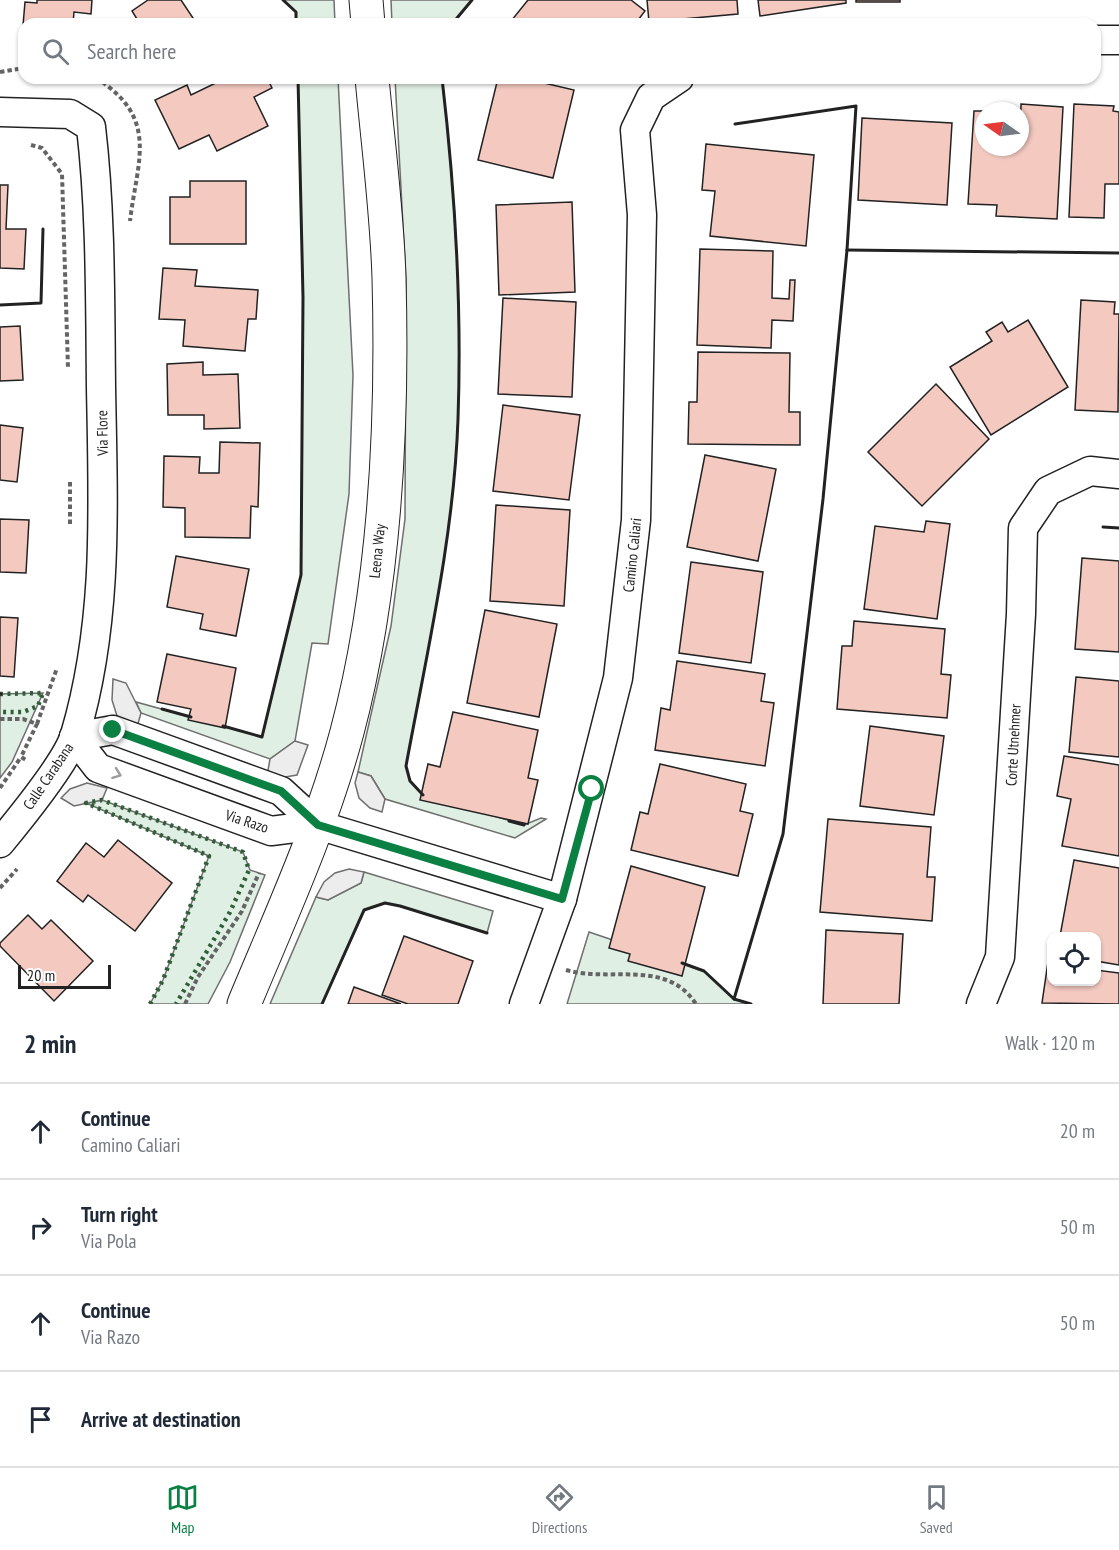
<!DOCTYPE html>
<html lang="en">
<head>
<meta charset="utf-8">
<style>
	body { margin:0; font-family:"PT Sans Narrow",sans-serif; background:#f6f6f7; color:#1f2937 }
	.controls { position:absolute; right:18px; bottom:18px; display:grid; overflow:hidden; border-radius:12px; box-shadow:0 2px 4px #0004 }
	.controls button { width:54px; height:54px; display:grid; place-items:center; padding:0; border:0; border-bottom:2px solid #e0e1e3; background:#fff; color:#1f2937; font:30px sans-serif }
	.compass { position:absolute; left:975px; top:102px; width:54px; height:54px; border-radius:50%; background:#fff; box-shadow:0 2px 4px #0004; rotate:284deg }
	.scale { position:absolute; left:18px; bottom:15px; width:93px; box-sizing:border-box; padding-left:6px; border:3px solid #222; border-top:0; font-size:16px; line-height:21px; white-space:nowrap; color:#222; -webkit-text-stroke:4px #fff; paint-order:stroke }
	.stop { position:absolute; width:18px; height:18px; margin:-14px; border:4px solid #0b8043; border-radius:50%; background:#fff }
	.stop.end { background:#0b8043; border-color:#fff; box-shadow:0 2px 6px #0008 }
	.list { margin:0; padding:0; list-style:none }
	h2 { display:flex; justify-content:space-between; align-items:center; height:78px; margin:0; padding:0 24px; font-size:26px }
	h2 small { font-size:20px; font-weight:400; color:#747a83 }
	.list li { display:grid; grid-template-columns:39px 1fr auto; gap:18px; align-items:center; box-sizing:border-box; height:96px; padding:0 24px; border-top:2px solid #e0e1e3 }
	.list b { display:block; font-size:22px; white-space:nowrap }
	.list p { margin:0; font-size:20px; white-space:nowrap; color:#747a83 }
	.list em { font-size:20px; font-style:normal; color:#747a83 }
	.icon { flex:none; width:33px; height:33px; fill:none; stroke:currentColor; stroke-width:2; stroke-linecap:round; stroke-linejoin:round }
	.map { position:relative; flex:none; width:1119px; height:1004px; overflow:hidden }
	.search { position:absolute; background:#fff; box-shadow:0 2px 4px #0004; left:18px; right:18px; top:18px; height:66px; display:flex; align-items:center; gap:15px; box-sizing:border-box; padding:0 21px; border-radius:18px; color:#747a83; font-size:22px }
	.sheet { height:462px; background:#fff }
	nav { display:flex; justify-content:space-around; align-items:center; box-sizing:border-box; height:84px; border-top:2px solid #e0e1e3; background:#fff; font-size:16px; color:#747a83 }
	nav a { display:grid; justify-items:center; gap:3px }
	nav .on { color:#0b8043 }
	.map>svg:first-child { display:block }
</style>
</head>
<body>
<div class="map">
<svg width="1119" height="1004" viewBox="0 0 1119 1004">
	<rect width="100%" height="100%" fill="#fff"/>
	<!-- green -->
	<g fill="#e0efe3" stroke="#6f6f6f" stroke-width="1.5">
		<path d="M283,0H334L335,24H296V12Z"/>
		<path d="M391,0H472L452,24H392Z"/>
		<path d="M298,78H338L353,375L349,494L328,644L312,643L295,741L270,759L141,713L136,702L262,737L301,575L303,297Z"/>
		<path d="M395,78H442C455,190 462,306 458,419C454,536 427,652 406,766L410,781L423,795L524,825L541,818L546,819L515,838L385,799L371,776L358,772L391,626L405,519L406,280Z"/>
		<path d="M43,693L12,762L0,778V694Z"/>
		<path d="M102,800L243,852L250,870L265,875L230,962L208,1004H150L163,980L209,856L86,803Z"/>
		<path d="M364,872L493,911L487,933L400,906L385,903L365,910L322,1004H270L316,897L328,900L361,883Z"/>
		<path d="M589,932L704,971L734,999L751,1004H567Z"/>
	</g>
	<!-- parking -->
	<g fill="#ededed" stroke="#6f6f6f" stroke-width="1.5">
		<path d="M113,679L126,683L141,713L137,727L123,724L117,716L112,700Z"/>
		<path d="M295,741L308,745L297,775L285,777L267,776L270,759Z"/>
		<path d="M358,772L371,776L385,799L382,812L370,808L359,798L355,783Z"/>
		<path d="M87,783L107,788L102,800L74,806L61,798L70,789Z"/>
		<path d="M349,869L364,872L361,883L328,900L316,897L324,882L335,873Z"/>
	</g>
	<!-- building -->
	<g fill="#f3c9c0" stroke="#222" stroke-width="1.5">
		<path d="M37,0H92L91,14L74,12L73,24H24V37H22L25,2L37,3Z"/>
		<path d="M148,0H181L197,24H140L132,11Z"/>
		<path d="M528,0H631L645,11L635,24H515L511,21Z"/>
		<path d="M647,0H737L738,14L649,22Z"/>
		<path d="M758,0H846V3L760,16Z"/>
		<rect x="856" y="0" width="44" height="2"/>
		<path d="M226,78H267L272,88L254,97L268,126L217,151L209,135L179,149L155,100L187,85L191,95Z"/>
		<path d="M498,78H523L574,90L553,178L478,160Z"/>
		<path d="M1021,104L1063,107L1057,219L996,216L997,205L968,204L974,111H984V147H1020Z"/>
		<path d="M1074,104L1114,106L1113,111L1119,112V184H1105L1104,218L1069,217Z"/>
		<path d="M862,118L952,123L947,205L858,200Z"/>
		<path d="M706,144L814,155L806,246L710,236L715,191L702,190Z"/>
		<path d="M190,181H246V244H170V197H190Z"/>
		<path d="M0,185H8L6,229H26L24,269L0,268Z"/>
		<path d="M572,202L575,292L499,295L496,205Z"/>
		<path d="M700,249L773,251L772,298L789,299L790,280H795L793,321L772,320L771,348L697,345Z"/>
		<path d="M163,268L197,270L195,286L258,290L256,319H248L245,351L183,346L185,320L159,319Z"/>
		<path d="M503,298L576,302L572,397L498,394Z"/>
		<path d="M1081,300L1115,302L1114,314H1119L1118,412L1075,410Z"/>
		<path d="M1028,320L1068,387L991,435L950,367L992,341L986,332L1002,322L1008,332Z"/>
		<path d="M20,326L23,380L0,381V327Z"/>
		<path d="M698,352L790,353L789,412H800V445L688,444L689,402H697Z"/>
		<path d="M203,362V375L238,374L240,428L204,429V415H168L167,364Z"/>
		<path d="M936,384L989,439L922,506L868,452Z"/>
		<path d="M503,405L580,415L569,500L493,491Z"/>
		<path d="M0,425L23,428L17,482L0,480Z"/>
		<path d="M220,442L260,443L258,507L251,506L250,538L185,537V508L163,507L164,456L200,457L199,473H219Z"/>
		<path d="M705,455L776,469L758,561L687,547Z"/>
		<path d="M496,505L570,510L564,606L490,601Z"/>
		<path d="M0,519L29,520L26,573L0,572Z"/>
		<path d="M926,521L950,524L937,619L864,609L875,526L924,532Z"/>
		<path d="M176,556L249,569L236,636L200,629L203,614L167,607Z"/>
		<path d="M1082,558L1119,561V652L1075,649Z"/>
		<path d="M691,562L763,572L751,663L679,653Z"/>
		<path d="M485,610L557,624L539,717L467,703Z"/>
		<path d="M0,617L18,618L14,677L0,676Z"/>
		<path d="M854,621L945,629L941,674L951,675L947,718L837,709L842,646H852Z"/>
		<path d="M167,654L236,668L225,728L188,720L191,709L157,702Z"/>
		<path d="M677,661L765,674L761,701L774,703L765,766L655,750L661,708L670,710Z"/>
		<path d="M1076,677L1119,681V757L1069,752Z"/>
		<path d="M453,712L538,730L528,778L538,780L528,824L420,800L428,764L440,767Z"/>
		<path d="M870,726L944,736L934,815L860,806Z"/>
		<path d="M1064,756L1119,765V856L1062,846L1071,799L1057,796Z"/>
		<path d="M660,764L746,784L740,811L753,814L738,876L631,850L640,812L648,814Z"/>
		<path d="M828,819L931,827L927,877H935L932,921L820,912Z"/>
		<path d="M118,840L172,883L135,931L88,895L83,902L57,881L86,843L104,857Z"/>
		<path d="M1074,860L1119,868V965L1096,961V936H1060Z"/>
		<path d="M631,866L705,887L682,976L628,961L630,954L609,948Z"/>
		<path d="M28,915L42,929L51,920L93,961L54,1001L0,946V943Z"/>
		<path d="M826,930L903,934L899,1004H823Z"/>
		<path d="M404,936L473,961L458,1004H408L382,995Z"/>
		<path d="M1048,962L1052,963V981H1096V970L1119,973V1004L1042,1003Z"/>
		<path d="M354,987L401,1004H348Z"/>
	</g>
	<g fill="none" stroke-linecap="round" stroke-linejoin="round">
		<!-- minor casing -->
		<g stroke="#222" stroke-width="31">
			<g id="minor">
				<path d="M1095,40H1119"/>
				<path d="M0,112L70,114L91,127C101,213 100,300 101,387C103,505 109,620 75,735C67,761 19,820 0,843"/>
				<path d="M74,737L98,768L271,831L318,825L562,899"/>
				<path d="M74,737L113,730L281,791L318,825"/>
				<path d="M524,1004L562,899L618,678L636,520L642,215L635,130L651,97L679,78"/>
				<path d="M981,1004L1000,957L1021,614L1023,528L1048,491L1090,471L1119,474"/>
			</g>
		</g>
		<!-- tertiary casing -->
		<g stroke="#222" stroke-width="35">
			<g id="tertiary">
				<path d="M366,0L368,24"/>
				<path d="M244,1004C281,915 322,826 347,732C385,589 393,425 389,278C387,211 378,144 372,78"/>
			</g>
		</g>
		<!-- path -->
		<g stroke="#646464" stroke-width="4" stroke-dasharray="4.5 3" stroke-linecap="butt">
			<path d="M0,72L24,68"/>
			<path d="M96,78C160,118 137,161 130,221"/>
			<path d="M31,145L42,148L62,174L68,368"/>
			<path d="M70,524V481"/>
			<path d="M0,719H23L37,724L21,757L26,760"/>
			<path d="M37,724L57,668"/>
			<path d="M0,788L21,757"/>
			<path d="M0,888L17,869"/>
			<path d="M566,970C610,983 666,958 696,1004"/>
			<path d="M185,1004L198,977L242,911L259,873"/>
		</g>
		<!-- minor -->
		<use href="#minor" stroke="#fff" stroke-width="28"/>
		<!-- tertiary -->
		<use href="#tertiary" stroke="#fff" stroke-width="33"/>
		<!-- hedge -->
		<g stroke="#2f5e38" stroke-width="4.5" stroke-dasharray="3 4.5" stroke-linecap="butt">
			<path d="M0,694L43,693L38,706L23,712H0"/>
			<path d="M150,1004L163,980L209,856L86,803L102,800L243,852L249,870L230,912L176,1004"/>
		</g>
		<!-- wall -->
		<g stroke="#222" stroke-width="3">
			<path d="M283,0L296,12V24"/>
			<path d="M452,24L472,0"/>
			<path d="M735,124L856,106L847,250L823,499L783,834L734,999L751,1004"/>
			<path d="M847,250L1119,253"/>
			<path d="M0,305L41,303L43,229"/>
			<path d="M1103,527L1119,528"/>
			<path d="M0,694H1"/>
			<path d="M162,709L191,717"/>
			<path d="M223,726L262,737L301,575L303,297L298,78"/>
			<path d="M423,795L410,781L406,766C427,652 454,536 458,419C462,306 455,190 442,78"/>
			<path d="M509,821L524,825"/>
			<path d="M682,963L704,971L734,999"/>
			<path d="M322,1004L364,910L385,903L400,906L487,933"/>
		</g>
	</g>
	<!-- one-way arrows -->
	<defs><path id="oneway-chevron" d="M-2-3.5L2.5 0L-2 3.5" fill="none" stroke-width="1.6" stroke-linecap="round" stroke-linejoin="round" transform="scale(1.5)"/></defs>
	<use stroke="#9c9c9c" href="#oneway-chevron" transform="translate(117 774) rotate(20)"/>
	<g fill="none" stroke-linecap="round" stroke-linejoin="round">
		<!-- route -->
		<path stroke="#0b8043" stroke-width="8" d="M113,730L281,791L318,825L562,899L592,789"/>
	</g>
	<g text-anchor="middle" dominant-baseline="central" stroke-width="4.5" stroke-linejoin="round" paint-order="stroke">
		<!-- street labels -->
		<g font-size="15" fill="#222" stroke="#fff">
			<text transform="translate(102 433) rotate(-91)">Via Flore</text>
			<text transform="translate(377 551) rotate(-84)">Leena Way</text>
			<text transform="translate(632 555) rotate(-84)">Camino Caliari</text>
			<text transform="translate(1013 745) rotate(-87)">Corte Utnehmer</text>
			<text transform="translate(48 776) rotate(-56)">Calle Carabana</text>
			<text transform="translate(247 821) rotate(18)">Via Razo</text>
		</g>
	</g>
</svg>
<div class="controls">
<button><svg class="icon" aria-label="locate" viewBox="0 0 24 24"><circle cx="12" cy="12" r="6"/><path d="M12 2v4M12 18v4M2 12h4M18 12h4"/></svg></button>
</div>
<svg class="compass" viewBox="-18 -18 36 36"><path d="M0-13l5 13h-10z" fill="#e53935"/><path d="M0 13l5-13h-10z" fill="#747a83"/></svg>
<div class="scale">20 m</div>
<div class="stop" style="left:592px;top:789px"></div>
<div class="stop end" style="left:113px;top:730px"></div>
<div class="search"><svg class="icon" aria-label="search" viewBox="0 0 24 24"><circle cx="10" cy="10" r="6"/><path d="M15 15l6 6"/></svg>Search here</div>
</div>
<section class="sheet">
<h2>2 min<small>Walk · 120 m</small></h2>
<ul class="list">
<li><svg class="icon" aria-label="ahead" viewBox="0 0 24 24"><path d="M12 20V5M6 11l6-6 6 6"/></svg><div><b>Continue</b><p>Camino Caliari</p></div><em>20 m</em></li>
<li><svg class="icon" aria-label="right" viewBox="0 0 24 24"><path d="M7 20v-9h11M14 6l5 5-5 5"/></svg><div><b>Turn right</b><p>Via Pola</p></div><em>50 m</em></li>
<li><svg class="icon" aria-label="ahead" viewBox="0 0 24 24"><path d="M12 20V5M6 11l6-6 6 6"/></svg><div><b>Continue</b><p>Via Razo</p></div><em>50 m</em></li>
<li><svg class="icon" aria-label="arrive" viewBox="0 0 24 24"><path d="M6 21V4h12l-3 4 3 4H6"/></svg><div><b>Arrive at destination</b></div></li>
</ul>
</section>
<nav>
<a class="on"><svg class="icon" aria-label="map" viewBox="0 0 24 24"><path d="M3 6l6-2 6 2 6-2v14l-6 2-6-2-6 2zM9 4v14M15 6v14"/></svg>Map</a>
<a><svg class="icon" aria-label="directions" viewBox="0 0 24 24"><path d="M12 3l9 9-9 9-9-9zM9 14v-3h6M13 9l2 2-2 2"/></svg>Directions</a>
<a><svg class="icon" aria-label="saved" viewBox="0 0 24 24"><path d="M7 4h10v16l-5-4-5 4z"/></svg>Saved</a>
</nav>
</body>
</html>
